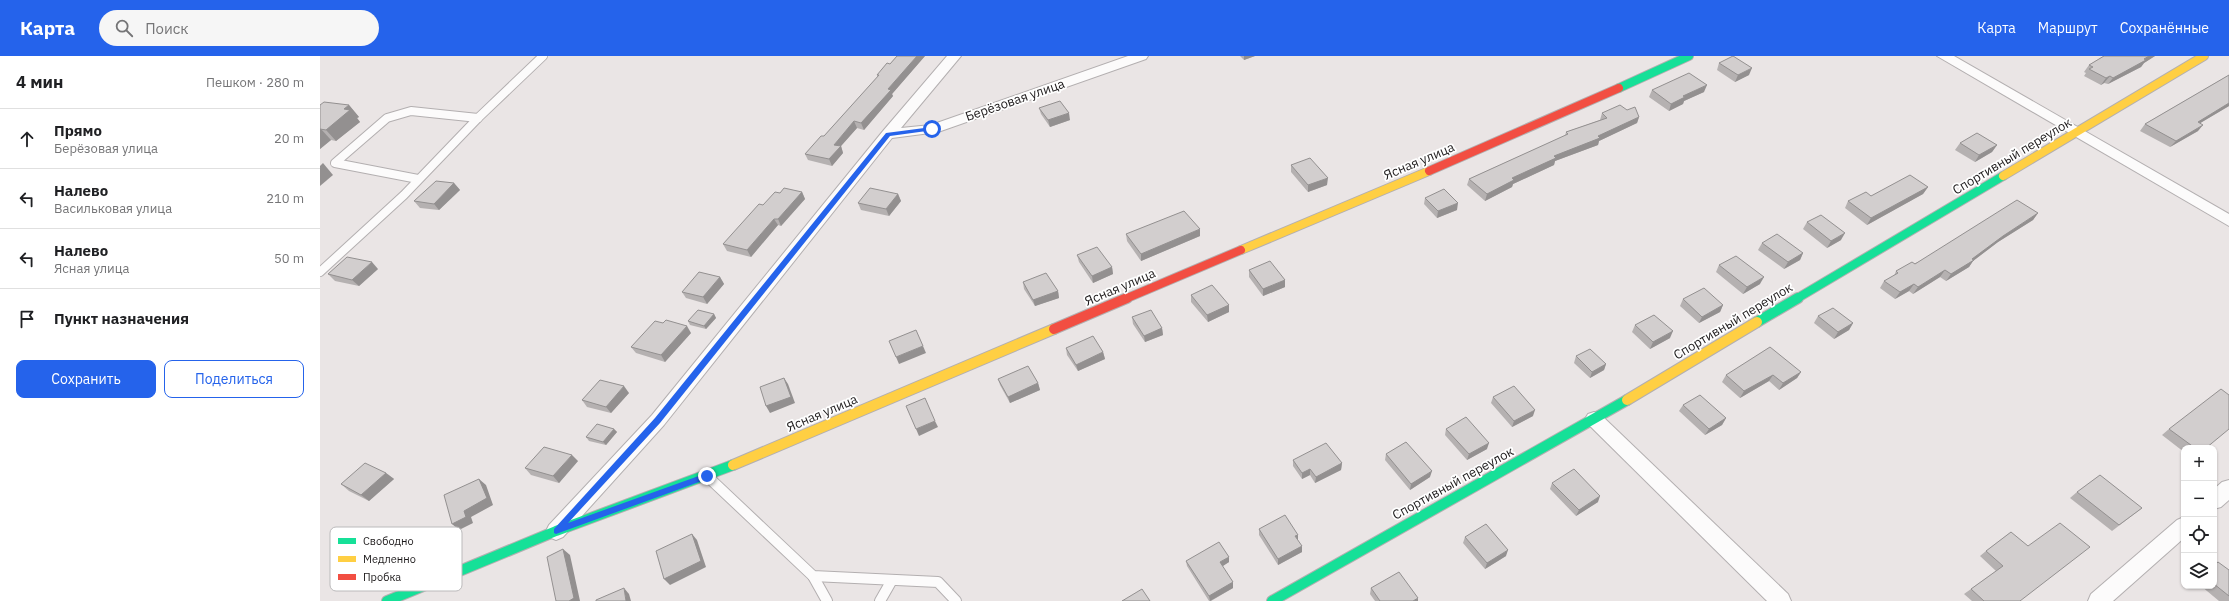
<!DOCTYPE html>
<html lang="ru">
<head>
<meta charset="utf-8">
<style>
	body { margin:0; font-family:"IBM Plex Sans",sans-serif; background:#f6f6f6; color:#202124 }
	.controls { position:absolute; right:12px; bottom:12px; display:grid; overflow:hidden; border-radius:8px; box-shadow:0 1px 3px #0004 }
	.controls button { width:36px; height:36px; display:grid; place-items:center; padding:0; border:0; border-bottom:1px solid #e0e0e0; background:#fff; color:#202124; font:20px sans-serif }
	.stop { position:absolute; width:12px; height:12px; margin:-9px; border:3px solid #2563eb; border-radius:50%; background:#fff }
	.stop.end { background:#2563eb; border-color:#fff; box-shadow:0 1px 4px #0008 }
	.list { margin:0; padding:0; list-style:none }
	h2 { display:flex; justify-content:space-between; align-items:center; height:52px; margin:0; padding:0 16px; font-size:17px }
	h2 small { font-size:13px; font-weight:400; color:#757577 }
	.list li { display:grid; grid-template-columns:26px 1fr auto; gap:12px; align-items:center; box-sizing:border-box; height:60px; padding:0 16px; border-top:1px solid #e0e0e0 }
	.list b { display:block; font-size:15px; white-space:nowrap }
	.list p { margin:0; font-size:13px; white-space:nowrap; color:#757577 }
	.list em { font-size:13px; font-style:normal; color:#757577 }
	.actions { display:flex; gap:8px; padding:12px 16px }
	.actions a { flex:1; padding:9px 0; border:1px solid #2563eb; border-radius:8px; text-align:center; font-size:14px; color:#2563eb }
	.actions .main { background:#2563eb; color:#fff }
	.icon { flex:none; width:22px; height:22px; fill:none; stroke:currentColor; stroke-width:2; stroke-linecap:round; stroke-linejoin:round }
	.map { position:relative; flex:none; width:1909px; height:545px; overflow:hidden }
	header { display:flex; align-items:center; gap:24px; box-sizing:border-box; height:56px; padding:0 20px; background:#2563eb; color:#fff }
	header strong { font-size:19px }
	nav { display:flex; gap:22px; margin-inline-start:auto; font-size:14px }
	.search { width:280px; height:36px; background:#f6f6f6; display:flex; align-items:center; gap:10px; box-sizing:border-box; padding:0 14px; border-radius:22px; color:#757577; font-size:15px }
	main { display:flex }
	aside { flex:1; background:#fff }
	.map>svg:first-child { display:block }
</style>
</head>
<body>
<header>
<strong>Карта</strong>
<div class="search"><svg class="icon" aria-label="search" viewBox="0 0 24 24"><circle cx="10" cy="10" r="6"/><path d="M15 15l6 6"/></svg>Поиск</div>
<nav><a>Карта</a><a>Маршрут</a><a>Сохранённые</a></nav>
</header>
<main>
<aside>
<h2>4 мин<small>Пешком · 280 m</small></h2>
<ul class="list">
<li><svg class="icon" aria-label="ahead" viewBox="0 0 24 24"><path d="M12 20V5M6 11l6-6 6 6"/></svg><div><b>Прямо</b><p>Берёзовая улица</p></div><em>20 m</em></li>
<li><svg class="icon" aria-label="left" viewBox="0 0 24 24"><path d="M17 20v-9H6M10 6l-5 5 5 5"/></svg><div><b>Налево</b><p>Васильковая улица</p></div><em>210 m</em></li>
<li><svg class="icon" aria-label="left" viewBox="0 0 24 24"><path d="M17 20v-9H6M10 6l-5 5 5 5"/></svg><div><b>Налево</b><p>Ясная улица</p></div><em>50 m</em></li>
<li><svg class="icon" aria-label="arrive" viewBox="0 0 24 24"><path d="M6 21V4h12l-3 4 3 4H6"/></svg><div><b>Пункт назначения</b></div></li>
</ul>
<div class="actions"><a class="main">Сохранить</a><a>Поделиться</a></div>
</aside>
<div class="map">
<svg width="1909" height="545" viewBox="0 0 1909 545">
	<rect width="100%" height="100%" fill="#eae5e5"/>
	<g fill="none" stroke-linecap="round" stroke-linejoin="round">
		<!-- lane-far1 casing -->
		<g stroke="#b3afb0" stroke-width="10">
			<g id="lane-far1">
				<path d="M98,123L15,107L67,62L91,55L158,62"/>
				<path d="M0,216L84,139L158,62L223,0"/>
			</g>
		</g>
		<!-- lane casing -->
		<g stroke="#b3afb0" stroke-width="12">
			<g id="lane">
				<path d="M387,420L493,520L618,526L636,545"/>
				<path d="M493,520L507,545"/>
				<path d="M560,545L572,524"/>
			</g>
		</g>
		<!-- street casing -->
		<g stroke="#b3afb0" stroke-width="2">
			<g id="street">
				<path d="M627,0H641L581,72L611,69L808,0H828L826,3L618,76L572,82L344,369L243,481L236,484L229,481L226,475L229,469L332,359L563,75Z"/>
				<path d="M1617,0H1634L1909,158V170Z"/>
				<path d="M1274,356L1280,358L1468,538L1471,545H1447L1268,368L1265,363L1268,358Z"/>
				<path d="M1909,424V444L1901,451L1894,453V433L1902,426Z"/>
				<path d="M1864,461V482L1793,545H1768L1771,538L1857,464Z"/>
			</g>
		</g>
		<!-- fast-far1 casing -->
		<g stroke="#b3afb0" stroke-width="10">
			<g id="fast-far1">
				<path d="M1299,32L1369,0"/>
				<path d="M1476,243L1683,120"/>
			</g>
		</g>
		<!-- fast casing -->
		<g stroke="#b3afb0" stroke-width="12">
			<g id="fast">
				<path d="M1437,266L1478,242"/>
				<path d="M67,545L236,475L413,409"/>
				<path d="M952,545L1307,344"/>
			</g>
		</g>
		<!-- slow-far1 casing -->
		<g stroke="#b3afb0" stroke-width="10">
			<g id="slow-far1">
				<path d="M1683,120L1884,0"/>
				<path d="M921,194L1109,115"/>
			</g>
		</g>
		<!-- slow casing -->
		<g stroke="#b3afb0" stroke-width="12">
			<g id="slow">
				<path d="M1307,344L1437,266"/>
				<path d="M413,409L734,273"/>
			</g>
		</g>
		<!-- jam-far1 casing -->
		<g stroke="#b3afb0" stroke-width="10">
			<g id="jam-far1">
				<path d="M1109,115L1299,32"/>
				<path d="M805,243L921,194"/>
			</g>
		</g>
		<!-- jam casing -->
		<g stroke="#b3afb0" stroke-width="12">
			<path id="jam" d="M734,273L807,242"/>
		</g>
		<!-- lane-far1 -->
		<use href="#lane-far1" stroke="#fcfbfb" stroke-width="8"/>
		<!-- lane -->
		<use href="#lane" stroke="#fcfbfb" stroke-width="10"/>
		<!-- street -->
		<use href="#street" fill="#fcfbfb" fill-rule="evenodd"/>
		<!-- fast-far1 -->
		<use href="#fast-far1" stroke="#16e098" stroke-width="8"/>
		<!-- fast -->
		<use href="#fast" stroke="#16e098" stroke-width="10"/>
		<!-- slow-far1 -->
		<use href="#slow-far1" stroke="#ffcf43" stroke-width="8"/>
		<!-- slow -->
		<use href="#slow" stroke="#ffcf43" stroke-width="10"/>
		<!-- jam-far1 -->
		<use href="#jam-far1" stroke="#f24e42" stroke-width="8"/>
		<!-- jam -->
		<use href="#jam" stroke="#f24e42" stroke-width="10"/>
	</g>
	<!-- wall -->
	<g fill="#b5b1b1">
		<path d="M577,0H605L572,38L573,40L544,74L537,72L521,90L523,97L512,110L488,104L485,98L504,80L558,21L557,19L570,8Z"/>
		<path d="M920,0H935L924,4Z"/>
		<path d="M1784,0H1835L1824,7L1821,11L1788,28L1784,27L1781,29L1764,20L1766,17L1764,16L1769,9Z"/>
		<path d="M1399,7L1429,19L1415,26L1397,14Z"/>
		<path d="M1909,19V50L1880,67L1878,75L1850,91L1820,75L1825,68Z"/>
		<path d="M1332,34L1384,36L1364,45L1363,48L1349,55L1329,41Z"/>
		<path d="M0,49H29L39,61L37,62L40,66L16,85L11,84L0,93Z"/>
		<path d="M719,52L750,64L730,71L721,58Z"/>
		<path d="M1307,54L1319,61L1317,67L1279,85L1278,89L1235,105L1234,109L1193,128L1192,131L1165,145L1147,129L1149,123L1245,80L1246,76L1280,64L1282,57Z"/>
		<path d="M1640,87L1677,89L1672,96L1655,106L1635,94Z"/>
		<path d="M971,109L1007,129L988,136L971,116Z"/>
		<path d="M134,127L140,134L119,154L100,152L94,145Z"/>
		<path d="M1608,131L1603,138L1547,169L1525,152L1528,145L1551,140Z"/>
		<path d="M482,136L485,143L461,170L458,169L431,201L407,195L403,188L443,149L460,137Z"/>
		<path d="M578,138L581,145L569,160L541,154L538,147Z"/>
		<path d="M1105,142L1137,154L1117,162L1104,148Z"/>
		<path d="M1718,157L1713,164L1678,186L1653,205L1649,211L1626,225L1620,221L1593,238L1589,235L1575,243L1560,232L1564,225L1574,220L1576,215Z"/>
		<path d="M1487,166L1521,184L1507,192L1483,173Z"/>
		<path d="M806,178L880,180L821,205L807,185Z"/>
		<path d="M1442,187L1483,197L1480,204L1464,213L1438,194Z"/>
		<path d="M757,199L792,211L793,218L773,227L759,206Z"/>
		<path d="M1399,209L1440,228L1423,238L1396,216Z"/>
		<path d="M58,213L39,230L15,225L8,218Z"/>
		<path d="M929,214L965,224V231L943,240L929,221Z"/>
		<path d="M400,221L404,228L387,248L366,242L362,236Z"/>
		<path d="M703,226L738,235L739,242L715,250L704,233Z"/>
		<path d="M871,239L909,249V256L888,266L871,246Z"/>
		<path d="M1363,243L1403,249L1400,256L1379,267L1360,250Z"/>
		<path d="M394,258L396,262L386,273L370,269L368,265Z"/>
		<path d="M1498,260L1533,267L1529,274L1514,283L1494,267Z"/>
		<path d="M812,261L842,272L843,279L825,286L813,268Z"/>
		<path d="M1315,269L1350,282L1330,293L1312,276Z"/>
		<path d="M371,277L345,306L316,297L311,291Z"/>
		<path d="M746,292L783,296L785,303L758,315L747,299Z"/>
		<path d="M1256,300L1286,308L1284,314L1270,322L1254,307Z"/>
		<path d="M1481,316L1477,322L1459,334L1449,325L1420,342L1402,326L1406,319Z"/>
		<path d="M678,323L718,327L720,334L690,347L680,329Z"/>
		<path d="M309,337L291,357L267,351L262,344Z"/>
		<path d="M1173,341L1213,360L1192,371L1171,347Z"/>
		<path d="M1363,349L1406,362L1402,369L1385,379L1359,355Z"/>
		<path d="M294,373L297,376L286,389L269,385L266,381Z"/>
		<path d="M1126,373L1167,393L1147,404L1125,379Z"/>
		<path d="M1849,373L1886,392H1864V396L1842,379Z"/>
		<path d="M1066,398L1110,421L1090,434L1065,404Z"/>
		<path d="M973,404L1022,407L1021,414L995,427L990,419L982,423L973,410Z"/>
		<path d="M258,405L239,427L211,419L205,412Z"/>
		<path d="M66,417L74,423L49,445L29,435L21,428Z"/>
		<path d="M1232,427L1278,446L1256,460L1230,433Z"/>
		<path d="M1757,436L1822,452L1792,475L1750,442Z"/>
		<path d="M939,473L978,484L982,496L958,509L939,479Z"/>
		<path d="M1691,476L1701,545H1652L1644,538L1651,533L1676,515L1660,500L1666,495Z"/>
		<path d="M1145,481L1186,500L1165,513L1143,487Z"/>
		<path d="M866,505L909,506L902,510L913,532L891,545H889L867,510Z"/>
		<path d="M1894,509L1909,514V545H1899L1881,530H1894Z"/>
		<path d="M1051,532L1098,545H1055L1050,538Z"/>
	</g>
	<!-- shaded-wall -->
	<g fill="#939090">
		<path d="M597,0H605L572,38L573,40L544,74L541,67L568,33Z"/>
		<path d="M924,0H935L924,4Z"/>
		<path d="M1829,0H1835L1824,7L1821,11L1788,28L1793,22Z"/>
		<path d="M1432,12L1429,19L1415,26L1418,19Z"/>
		<path d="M1790,20L1784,27L1781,29L1786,22Z"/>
		<path d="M1387,29L1384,36L1364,45L1363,48L1349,55L1351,48L1363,40Z"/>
		<path d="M1909,47V50L1872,72L1878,66Z"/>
		<path d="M29,49L39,61L37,62L40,66L16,85L6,74L24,53Z"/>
		<path d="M749,57L750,64L730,71L728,64Z"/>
		<path d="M1319,61L1317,67L1279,85L1278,89L1235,105L1234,109L1193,128L1192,131L1165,145L1167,138L1192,122L1234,100Z"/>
		<path d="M534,65L537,72L521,90L523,97L512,110L509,103L514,89Z"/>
		<path d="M1883,69L1878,75L1850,91L1856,85Z"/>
		<path d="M0,73H1L11,84L0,93Z"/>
		<path d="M1677,89L1672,96L1655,106L1659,99Z"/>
		<path d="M3,107L13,119L0,130V110Z"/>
		<path d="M1008,122L1007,129L988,136V129Z"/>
		<path d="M134,127L140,134L119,154L114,148Z"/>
		<path d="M1608,131L1603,138L1547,169L1551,162Z"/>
		<path d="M482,136L485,143L461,170L458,163Z"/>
		<path d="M578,138L581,145L569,160L566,153Z"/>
		<path d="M1138,147L1137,154L1117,162L1118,155Z"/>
		<path d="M1718,157L1713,164L1678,186L1653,205L1649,211L1626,225L1631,218L1683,180Z"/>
		<path d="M454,163L458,169L431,201L427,194Z"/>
		<path d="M880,173V180L821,205V198Z"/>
		<path d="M1525,177L1521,184L1507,192L1511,185Z"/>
		<path d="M1483,197L1480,204L1464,213L1468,206Z"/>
		<path d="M52,206L58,213L39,230L32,224Z"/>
		<path d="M792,211L793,218L773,227L772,220Z"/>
		<path d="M1625,214L1620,221L1593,238L1598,231Z"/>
		<path d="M400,221L404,228L387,248L383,241Z"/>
		<path d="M1444,221L1440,228L1423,238L1427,231Z"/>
		<path d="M965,224V231L943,240V233Z"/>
		<path d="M1594,228L1589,235L1575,243L1580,236Z"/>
		<path d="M738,235L739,242L715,250L713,244Z"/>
		<path d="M909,249V256L888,266L887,259Z"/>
		<path d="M1403,249L1400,256L1379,267L1382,261Z"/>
		<path d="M394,258L396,262L386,273L384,270Z"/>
		<path d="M1533,267L1529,274L1514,283L1518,276Z"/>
		<path d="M367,270L371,277L345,306L341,299Z"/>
		<path d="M842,272L843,279L825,286L824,280Z"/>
		<path d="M1353,275L1350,282L1330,293L1333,286Z"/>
		<path d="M603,290L606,297L579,308L576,301Z"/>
		<path d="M783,296L785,303L758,315L756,309Z"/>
		<path d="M1286,308L1284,314L1270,322L1272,316Z"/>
		<path d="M1481,316L1477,322L1459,334L1463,327Z"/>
		<path d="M1453,319L1449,325L1420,342L1424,335Z"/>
		<path d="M464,322L468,328L475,347L450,357L446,350Z"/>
		<path d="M718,327L720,334L690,347L688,341Z"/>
		<path d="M304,330L309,337L291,357L286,351Z"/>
		<path d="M1215,354L1213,360L1192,371L1194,365Z"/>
		<path d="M1406,362L1402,369L1385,379L1389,373Z"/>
		<path d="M615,365L618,371L599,380L596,373Z"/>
		<path d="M294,373L297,376L286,389L283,386Z"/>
		<path d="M1169,387L1167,393L1147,404L1149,398Z"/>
		<path d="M252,399L258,405L239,427L233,420Z"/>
		<path d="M1022,407L1021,414L995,427L996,421Z"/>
		<path d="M990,413V419L982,423V417Z"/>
		<path d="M1112,415L1110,421L1090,434L1091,428Z"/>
		<path d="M66,417L74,423L49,445L41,439Z"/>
		<path d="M159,423L166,429L173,449L151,461L153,467L139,474L132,468L144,455Z"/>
		<path d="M1280,440L1278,446L1256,460L1259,454Z"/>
		<path d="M372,478L377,484L386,511L350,529L344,523Z"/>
		<path d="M978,479V485L975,480Z"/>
		<path d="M982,490V496L958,509V503Z"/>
		<path d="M243,493L250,499L260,545H249Z"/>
		<path d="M1188,494L1186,500L1165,513L1167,507Z"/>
		<path d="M909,501V506L900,512V506Z"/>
		<path d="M913,526V532L890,545L889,540Z"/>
		<path d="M304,532L309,538L311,545H306Z"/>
		<path d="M1098,542V545H1093Z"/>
	</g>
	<!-- building -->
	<g fill="#d2cece" stroke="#939090">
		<path d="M577,0H597L568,33L571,34L541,67L534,65L514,89L521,90L509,103L485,98L501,80H504L559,19H557L567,7L570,8Z"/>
		<path d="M1413,0L1432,12L1418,19L1399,7Z"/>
		<path d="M1784,0H1829L1824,3L1826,4L1793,22L1790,20L1786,22L1769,13L1773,11L1769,9Z"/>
		<path d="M1369,17L1387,29L1363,40L1365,41L1351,48L1332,34Z"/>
		<path d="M1909,19V47L1878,66L1883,69L1856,85L1825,68Z"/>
		<path d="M740,45L749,57L728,64L719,52Z"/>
		<path d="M4,46L29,49L24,53L30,54L6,74L0,73V49Z"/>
		<path d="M1300,49L1307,54L1315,51L1319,61L1278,80L1280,82L1234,100L1236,102L1192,122L1194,124L1167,138L1149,123L1248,78L1246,76L1287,62L1282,57Z"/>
		<path d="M1657,77L1677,89L1659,99L1640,87Z"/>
		<path d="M990,102L1008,122L988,129L971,109Z"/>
		<path d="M1590,119L1608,131L1551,162L1528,145L1546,136L1551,140Z"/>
		<path d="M116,125L134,127L114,148L94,145Z"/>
		<path d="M464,132L482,136L458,163H454L427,194L403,188L439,148L443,149L455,136L460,137Z"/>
		<path d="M550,132L578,138L566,153L538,147Z"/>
		<path d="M1124,133L1138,147L1118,155L1105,142Z"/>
		<path d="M1697,144L1718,157L1683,180L1652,203L1654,204L1631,218L1625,214L1598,231L1594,228L1580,236L1564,225L1578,217L1576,215L1592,206L1595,208Z"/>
		<path d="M864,155L880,173L821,198L806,178Z"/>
		<path d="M1501,159L1525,177L1511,185L1487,166Z"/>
		<path d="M1457,178L1483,197L1468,206L1442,187Z"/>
		<path d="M777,191L792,211L772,220L757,199Z"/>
		<path d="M1416,200L1444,221L1427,231L1399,209Z"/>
		<path d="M27,201L52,206L32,224L8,218Z"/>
		<path d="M950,205L965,224L943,233L929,214Z"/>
		<path d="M379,216L400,221L383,241L362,236Z"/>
		<path d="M726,217L738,235L713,244L703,226Z"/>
		<path d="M892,229L909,249L887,259L871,239Z"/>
		<path d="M1384,232L1403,249L1382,261L1363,243Z"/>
		<path d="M1513,252L1533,267L1518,276L1498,260Z"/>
		<path d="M378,254L394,258L384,270L368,265Z"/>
		<path d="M831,254L842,272L824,280L812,261Z"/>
		<path d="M1334,259L1353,275L1333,286L1315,269Z"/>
		<path d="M346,264L367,270L341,299L311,291L335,265L343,267Z"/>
		<path d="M596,274L603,290L576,301L569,285Z"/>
		<path d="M773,280L783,296L756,309L746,292Z"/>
		<path d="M1450,291L1481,316L1463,327L1453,319L1424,335L1406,319Z"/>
		<path d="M1270,293L1286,308L1272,316L1256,300Z"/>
		<path d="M708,310L718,327L688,341L678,323Z"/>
		<path d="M464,322L471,341L446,350L440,331Z"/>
		<path d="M280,324L304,330L286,351L262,344Z"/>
		<path d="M1194,330L1215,354L1194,365L1173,341Z"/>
		<path d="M1901,333L1909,339V373L1886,392H1875L1849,373Z"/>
		<path d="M1380,339L1406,362L1389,373L1363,349Z"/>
		<path d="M605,342L615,365L596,373L586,350Z"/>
		<path d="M1146,361L1169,387L1149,398L1126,373Z"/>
		<path d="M277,368L294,373L283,386L266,381Z"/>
		<path d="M1086,386L1112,415L1091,428L1066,398Z"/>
		<path d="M1006,387L1022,407L996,421L990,413L982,417L973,404Z"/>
		<path d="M224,391L252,399L233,420L205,412Z"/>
		<path d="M45,407L66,417L41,439L21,428Z"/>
		<path d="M1254,413L1280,440L1259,454L1232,427Z"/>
		<path d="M1780,419L1822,452L1799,469L1757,436Z"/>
		<path d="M159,423L167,442L144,455L146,461L132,468L124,439Z"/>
		<path d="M965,459L978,479L975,480L982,490L958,503L939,473Z"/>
		<path d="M1740,467L1770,491L1700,545H1664L1651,533L1683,510L1666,495L1691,476L1708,490Z"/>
		<path d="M1166,468L1188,494L1167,507L1145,481Z"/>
		<path d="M372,478L381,505L344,523L336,495Z"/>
		<path d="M899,486L909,501L900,506L913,526L889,540L866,505Z"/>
		<path d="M243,493L254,542L249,545H236L227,501Z"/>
		<path d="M1898,506L1909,514V540L1894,528V509Z"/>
		<path d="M1079,516L1098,542L1093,545H1060L1051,532Z"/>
		<path d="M304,532L306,545H276V544Z"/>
		<path d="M822,533L830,545H802Z"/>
	</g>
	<!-- route -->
	<path fill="#2563eb" d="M612,71L614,74L570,80L340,367L248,467L387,417L390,418V422L236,478L234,477V473L335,362L566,77Z"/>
	<g text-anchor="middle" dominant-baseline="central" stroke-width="3.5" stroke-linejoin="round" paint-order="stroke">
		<!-- street labels -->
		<g font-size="13" fill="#1d1a1b" stroke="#fff">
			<text transform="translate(695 44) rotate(-19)">Берёзовая улица</text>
			<text transform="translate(1692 100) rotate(-31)">Спортивный переулок</text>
			<text transform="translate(1099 105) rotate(-23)">Ясная улица</text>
			<text transform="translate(800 231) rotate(-23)">Ясная улица</text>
			<text transform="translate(1413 265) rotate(-31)">Спортивный переулок</text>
			<text transform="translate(502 357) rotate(-23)">Ясная улица</text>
			<text transform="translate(1133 427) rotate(-29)">Спортивный переулок</text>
		</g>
	</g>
	<!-- legend -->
	<rect x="10" y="471" width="132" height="64" rx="6" fill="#fff" stroke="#bbbabb" stroke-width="1"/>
	<rect x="18" y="482" width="18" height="6" fill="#16e098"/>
	<rect x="18" y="500" width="18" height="6" fill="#ffcf43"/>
	<rect x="18" y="518" width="18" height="6" fill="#f24e42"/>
	<g font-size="11" fill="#1d1a1b">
		<text x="43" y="489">Свободно</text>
		<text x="43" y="507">Медленно</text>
		<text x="43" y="525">Пробка</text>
	</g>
</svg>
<div class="controls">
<button>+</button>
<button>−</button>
<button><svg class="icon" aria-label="locate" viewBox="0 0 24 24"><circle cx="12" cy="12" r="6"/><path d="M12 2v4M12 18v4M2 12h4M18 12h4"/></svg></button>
<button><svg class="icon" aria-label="layers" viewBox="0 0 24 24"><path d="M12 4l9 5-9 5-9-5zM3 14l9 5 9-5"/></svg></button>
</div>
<div class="stop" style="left:612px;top:73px"></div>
<div class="stop end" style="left:387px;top:420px"></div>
</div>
</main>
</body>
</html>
